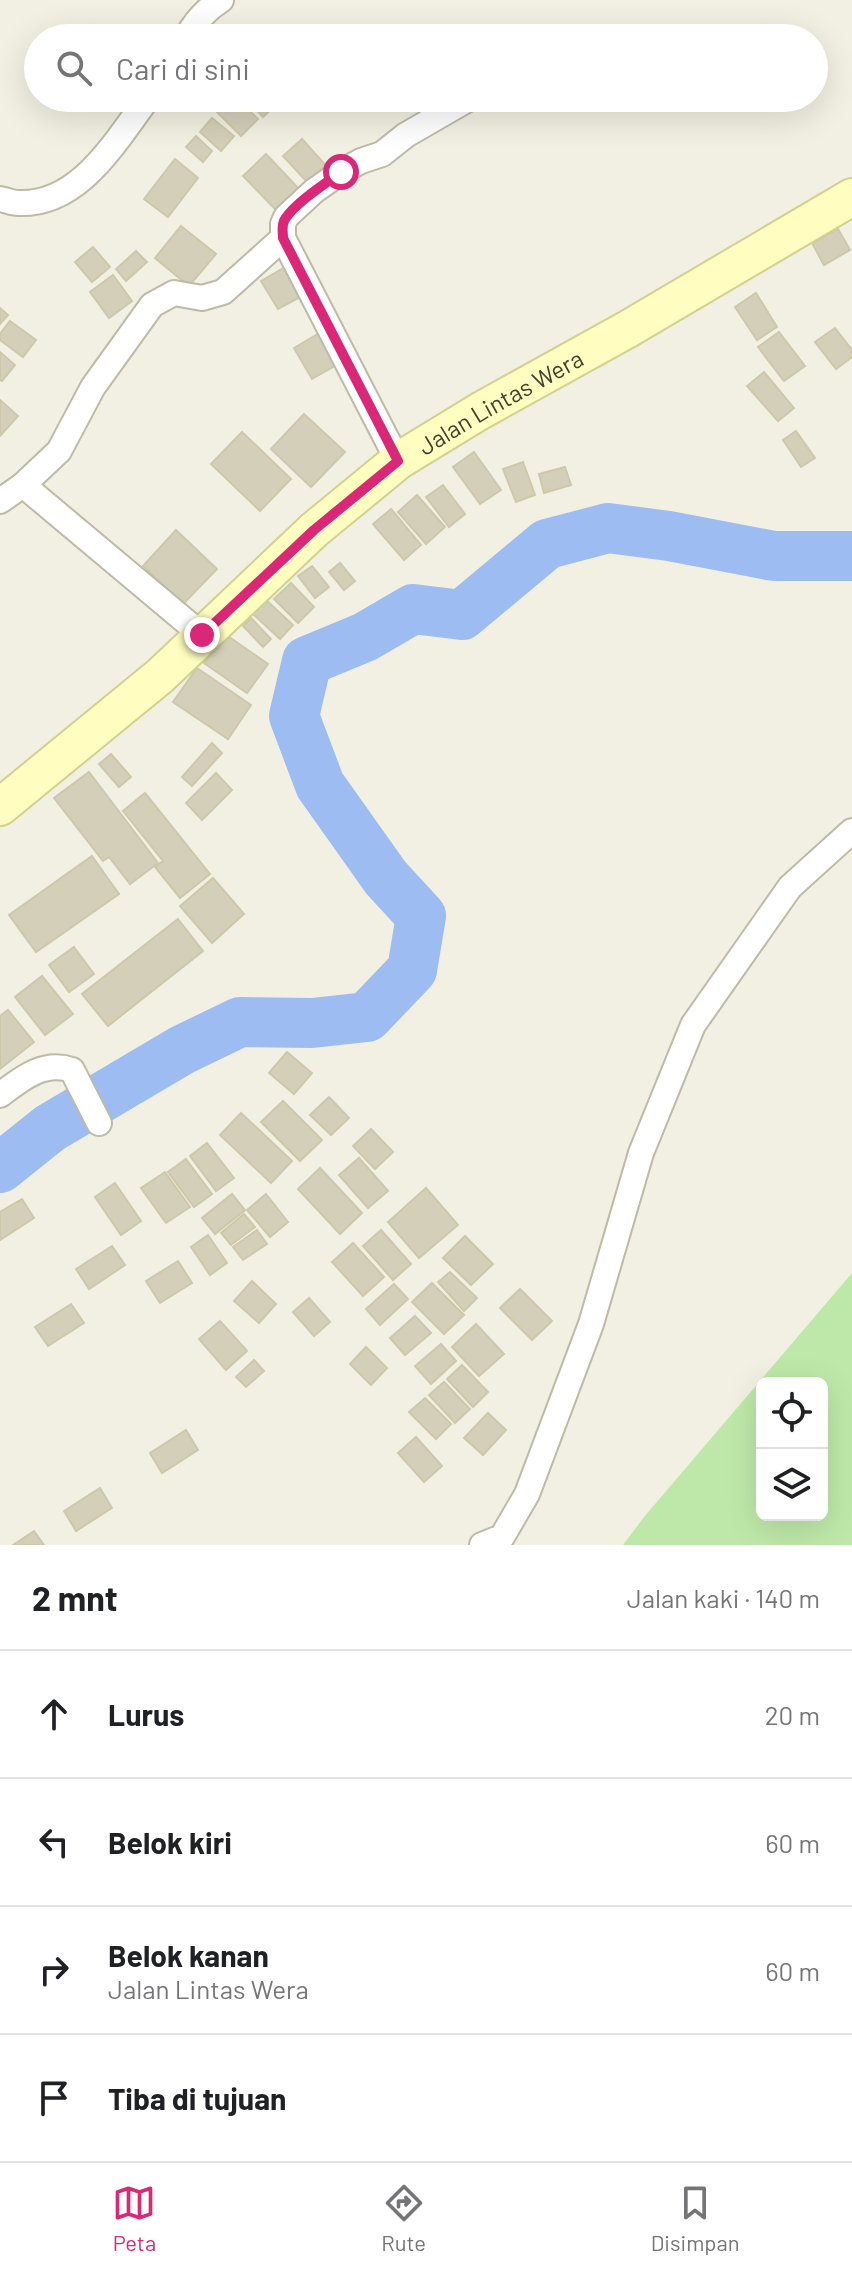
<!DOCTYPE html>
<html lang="id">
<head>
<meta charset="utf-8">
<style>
	body { margin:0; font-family:Barlow,sans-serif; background:#f2f2f2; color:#202124 }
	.controls { position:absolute; right:24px; bottom:24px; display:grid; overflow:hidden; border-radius:12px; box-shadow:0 8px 32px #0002 }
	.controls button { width:72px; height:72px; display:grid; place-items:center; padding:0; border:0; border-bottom:2px solid #e0e0e0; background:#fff; color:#202124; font:40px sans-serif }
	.stop { position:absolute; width:24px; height:24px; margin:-18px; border:6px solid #db2777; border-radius:50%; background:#fff }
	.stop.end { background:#db2777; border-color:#fff; box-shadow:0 2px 8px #0008 }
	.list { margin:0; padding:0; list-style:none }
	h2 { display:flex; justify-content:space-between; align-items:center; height:104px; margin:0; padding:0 32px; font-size:34px }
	h2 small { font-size:26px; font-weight:400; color:#757577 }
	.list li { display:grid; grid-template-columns:52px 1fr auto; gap:24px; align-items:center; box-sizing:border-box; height:128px; padding:0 32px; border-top:2px solid #e0e0e0 }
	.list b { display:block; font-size:30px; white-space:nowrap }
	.list p { margin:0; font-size:26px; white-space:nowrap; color:#757577 }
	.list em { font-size:26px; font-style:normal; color:#757577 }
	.icon { flex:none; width:44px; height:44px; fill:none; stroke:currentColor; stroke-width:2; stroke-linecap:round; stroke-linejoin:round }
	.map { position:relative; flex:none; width:852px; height:1545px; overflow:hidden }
	.search { position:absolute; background:#fff; box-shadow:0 8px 32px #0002; left:24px; right:24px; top:24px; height:88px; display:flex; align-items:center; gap:20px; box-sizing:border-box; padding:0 28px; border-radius:44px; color:#757577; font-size:30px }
	.sheet { height:616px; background:#fff }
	nav { display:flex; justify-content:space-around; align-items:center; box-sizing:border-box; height:112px; border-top:2px solid #e0e0e0; background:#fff; font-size:22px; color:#757577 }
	nav a { display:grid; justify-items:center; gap:4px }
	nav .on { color:#db2777 }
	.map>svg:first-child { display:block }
</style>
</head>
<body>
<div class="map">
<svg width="852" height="1545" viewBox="0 0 852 1545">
	<rect width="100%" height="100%" fill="#f2f0e2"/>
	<!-- green -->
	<path fill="#bee8a9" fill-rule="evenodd" d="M852,1273V1545H623L644,1517ZM762,1383H822V1515H762Z"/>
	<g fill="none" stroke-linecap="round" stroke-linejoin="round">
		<!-- river -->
		<path stroke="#9cbcf2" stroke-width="50" d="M0,1168L50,1128L182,1050L240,1022L312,1023L367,1017L412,970L421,916L386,878L320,785L294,716L307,661L365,637L413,609L462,615L547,544L608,528L669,536L774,556H852"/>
	</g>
	<!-- building -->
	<g fill="#d4cfb8" stroke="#cec8ab" stroke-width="2">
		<path d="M231,98H236L258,119L241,136L217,112Z"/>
		<path d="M246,98H281L282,99L263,117Z"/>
		<path d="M212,118L234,136L221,151L200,132Z"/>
		<path d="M196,136L212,151L203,162L186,147Z"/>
		<path d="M302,139L328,168L309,184L283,156Z"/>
		<path d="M266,154L300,190L278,212L243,176Z"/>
		<path d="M175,159L198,178L168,217L144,199Z"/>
		<path d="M181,226L216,254L189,286L155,258Z"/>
		<path d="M838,229L850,250L824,265L812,243Z"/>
		<path d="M93,247L110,267L92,282L75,262Z"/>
		<path d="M136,251L147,262L126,281L116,269Z"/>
		<path d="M285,267L302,296L278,309L261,281Z"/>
		<path d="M113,275L132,301L109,318L90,292Z"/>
		<path d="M756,293L777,327L757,340L735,307Z"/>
		<path d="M0,308L8,315L0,324Z"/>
		<path d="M10,321L36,340L23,357L0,340V334Z"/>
		<path d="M835,328L852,350V357L836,369L815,342Z"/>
		<path d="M321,332L340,363L312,379L294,348Z"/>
		<path d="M779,332L805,366L784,381L758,347Z"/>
		<path d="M0,352L15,365L2,381L0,380Z"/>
		<path d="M764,372L794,408L778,421L747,386Z"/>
		<path d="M0,400L18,416L0,436Z"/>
		<path d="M304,414L345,452L311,487L271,449Z"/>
		<path d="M796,431L815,458L801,467L783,440Z"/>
		<path d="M242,432L291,479L260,511L211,464Z"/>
		<path d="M474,452L501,490L480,504L453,467Z"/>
		<path d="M523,462L535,495L516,502L503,469Z"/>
		<path d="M565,467L571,485L544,493L539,474Z"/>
		<path d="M443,485L465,514L449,527L426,497Z"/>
		<path d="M417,495L445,527L426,544L398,512Z"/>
		<path d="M391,509L421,545L404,560L373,524Z"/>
		<path d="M176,530L217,569L183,604L143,566Z"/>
		<path d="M340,563L355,581L344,590L329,572Z"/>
		<path d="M312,566L329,587L315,598L298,576Z"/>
		<path d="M291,583L314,607L298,623L274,599Z"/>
		<path d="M266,600L293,625L280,639L253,614Z"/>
		<path d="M251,618L271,639L263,647L243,626Z"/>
		<path d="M225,634L268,664L247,693L204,663Z"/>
		<path d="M197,668L251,705L228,739L173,702Z"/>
		<path d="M212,743L222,753L192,786L182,777Z"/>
		<path d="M111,754L131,777L119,787L99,764Z"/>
		<path d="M89,772L158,863L130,884L109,857L103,861L54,798Z"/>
		<path d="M216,773L232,790L202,820L186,803Z"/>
		<path d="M145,793L210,874L180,898L155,867L163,861L123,811Z"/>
		<path d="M92,856L119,894L36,952L9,915Z"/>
		<path d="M213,878L244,914L212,943L180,906Z"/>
		<path d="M178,919L203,951L108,1026L82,994Z"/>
		<path d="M74,947L94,974L69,992L49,965Z"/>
		<path d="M42,976L73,1014L45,1035L15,997Z"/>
		<path d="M8,1010L34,1042L0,1069V1016Z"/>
		<path d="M287,1052L312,1073L294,1094L269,1073Z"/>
		<path d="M329,1097L349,1118L331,1135L310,1115Z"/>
		<path d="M283,1101L322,1140L300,1161L261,1122Z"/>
		<path d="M241,1113L292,1161L271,1183L220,1135Z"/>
		<path d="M371,1129L393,1152L375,1169L353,1146Z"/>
		<path d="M207,1143L234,1178L216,1191L190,1156Z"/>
		<path d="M359,1158L388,1191L368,1208L339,1175Z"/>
		<path d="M186,1159L212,1194L194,1207L168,1172Z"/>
		<path d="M320,1168L362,1213L340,1234L298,1189Z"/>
		<path d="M165,1172L190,1207L166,1223L141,1188Z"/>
		<path d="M115,1183L141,1221L121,1235L95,1197Z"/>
		<path d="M426,1188L458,1225L419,1258L388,1222Z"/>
		<path d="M232,1194L245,1210L215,1234L202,1218Z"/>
		<path d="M266,1194L288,1222L270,1237L247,1210Z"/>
		<path d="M22,1199L34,1218L0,1240V1212Z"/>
		<path d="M244,1214L255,1227L231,1245L221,1233Z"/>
		<path d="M257,1230L267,1244L243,1260L233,1247Z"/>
		<path d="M381,1230L411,1264L393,1280L363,1246Z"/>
		<path d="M208,1235L227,1263L210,1275L191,1247Z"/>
		<path d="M465,1236L493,1264L471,1285L443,1258Z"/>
		<path d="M353,1243L384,1277L363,1296L332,1262Z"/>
		<path d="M112,1246L125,1265L89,1289L76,1269Z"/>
		<path d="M178,1261L192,1283L160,1303L146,1281Z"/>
		<path d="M450,1272L477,1298L464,1311L438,1282Z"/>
		<path d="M252,1281L276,1304L259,1323L234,1301Z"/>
		<path d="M432,1283L464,1315L444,1334L412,1302Z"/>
		<path d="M394,1284L408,1299L380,1325L366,1309Z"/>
		<path d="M520,1289L552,1321L532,1340L500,1308Z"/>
		<path d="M309,1298L330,1322L314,1336L293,1312Z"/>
		<path d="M71,1304L84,1323L48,1346L35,1327Z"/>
		<path d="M415,1316L431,1333L405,1355L390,1338Z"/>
		<path d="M220,1321L247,1351L226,1370L199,1339Z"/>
		<path d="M476,1324L504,1354L479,1376L452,1347Z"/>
		<path d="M441,1344L456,1361L431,1384L415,1366Z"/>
		<path d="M366,1347L387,1368L371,1385L350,1364Z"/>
		<path d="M254,1360L264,1371L246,1387L236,1377Z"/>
		<path d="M462,1365L488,1392L473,1407L447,1379Z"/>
		<path d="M444,1382L470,1409L455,1423L429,1395Z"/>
		<path d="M425,1398L451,1424L436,1439L409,1412Z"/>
		<path d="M488,1413L506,1430L483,1455L464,1438Z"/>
		<path d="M186,1430L198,1450L162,1473L150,1453Z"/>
		<path d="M416,1437L442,1466L424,1482L398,1453Z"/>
		<path d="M100,1488L112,1508L76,1531L64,1511Z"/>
		<path d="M34,1531L44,1545H13Z"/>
	</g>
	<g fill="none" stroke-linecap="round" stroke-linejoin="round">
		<!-- street casing -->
		<g stroke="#bdbaa5" stroke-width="28">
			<g id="street">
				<path d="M186,38C195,22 205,10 221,0"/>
				<path d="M0,199C6,200 12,203 18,203C80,206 116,140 148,98"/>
				<path d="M398,461L283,238V224L286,217L314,191L341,172L361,161L382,154L406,135L470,98"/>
				<path d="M0,501L23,485"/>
				<path d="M202,635L23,485L59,451L93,387L152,305L174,293L202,298L223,292L283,238"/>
				<path d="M0,1095C21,1079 44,1060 72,1070L99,1123"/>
				<path d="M482,1545L502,1537L527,1494L591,1324L641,1153L693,1025L790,887L852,831"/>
			</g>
		</g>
		<!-- secondary casing -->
		<g stroke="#d3d090" stroke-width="40">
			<g id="secondary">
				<path id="s1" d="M0,807L160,676L314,530L398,461L480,411L628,329L852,197"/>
			</g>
		</g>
		<!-- street -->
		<use href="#street" stroke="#fff" stroke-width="24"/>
		<!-- secondary -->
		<use href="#secondary" stroke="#fffdbf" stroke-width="36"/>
	</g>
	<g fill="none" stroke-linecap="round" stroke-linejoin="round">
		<!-- route -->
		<path stroke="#db2777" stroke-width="10" d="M202,635L314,530L398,461L283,238C283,231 281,225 285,219C295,203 326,183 341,172"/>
	</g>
	<g text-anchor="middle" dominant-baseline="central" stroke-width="6" stroke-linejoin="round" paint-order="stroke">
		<!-- street labels -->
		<g font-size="24" fill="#434033" stroke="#fff">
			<text stroke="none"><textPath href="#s1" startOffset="646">Jalan Lintas Wera</textPath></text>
		</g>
	</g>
</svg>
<div class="controls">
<button><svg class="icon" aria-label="locate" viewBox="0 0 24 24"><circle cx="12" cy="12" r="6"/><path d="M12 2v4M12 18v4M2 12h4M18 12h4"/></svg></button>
<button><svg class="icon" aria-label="layers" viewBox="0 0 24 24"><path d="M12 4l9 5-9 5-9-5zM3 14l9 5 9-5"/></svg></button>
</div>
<div class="stop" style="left:341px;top:172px"></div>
<div class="stop end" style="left:202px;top:635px"></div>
<div class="search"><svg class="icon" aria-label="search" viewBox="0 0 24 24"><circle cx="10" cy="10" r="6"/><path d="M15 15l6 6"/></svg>Cari di sini</div>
</div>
<section class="sheet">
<h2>2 mnt<small>Jalan kaki · 140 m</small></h2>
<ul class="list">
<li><svg class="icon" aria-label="ahead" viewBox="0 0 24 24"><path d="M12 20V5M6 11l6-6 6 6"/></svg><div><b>Lurus</b></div><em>20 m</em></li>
<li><svg class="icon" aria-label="left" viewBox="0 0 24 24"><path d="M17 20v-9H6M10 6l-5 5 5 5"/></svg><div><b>Belok kiri</b></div><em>60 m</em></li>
<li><svg class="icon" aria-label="right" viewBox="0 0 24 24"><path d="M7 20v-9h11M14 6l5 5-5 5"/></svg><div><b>Belok kanan</b><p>Jalan Lintas Wera</p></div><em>60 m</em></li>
<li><svg class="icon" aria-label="arrive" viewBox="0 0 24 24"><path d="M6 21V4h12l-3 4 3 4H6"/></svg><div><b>Tiba di tujuan</b></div></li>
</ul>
</section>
<nav>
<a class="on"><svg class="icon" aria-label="map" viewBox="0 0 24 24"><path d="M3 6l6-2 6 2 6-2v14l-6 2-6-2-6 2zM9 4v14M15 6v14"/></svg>Peta</a>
<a><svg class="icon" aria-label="directions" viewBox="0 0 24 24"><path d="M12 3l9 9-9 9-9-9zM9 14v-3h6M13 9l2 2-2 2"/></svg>Rute</a>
<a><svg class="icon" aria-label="saved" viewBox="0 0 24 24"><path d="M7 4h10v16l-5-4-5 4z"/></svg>Disimpan</a>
</nav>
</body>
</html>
